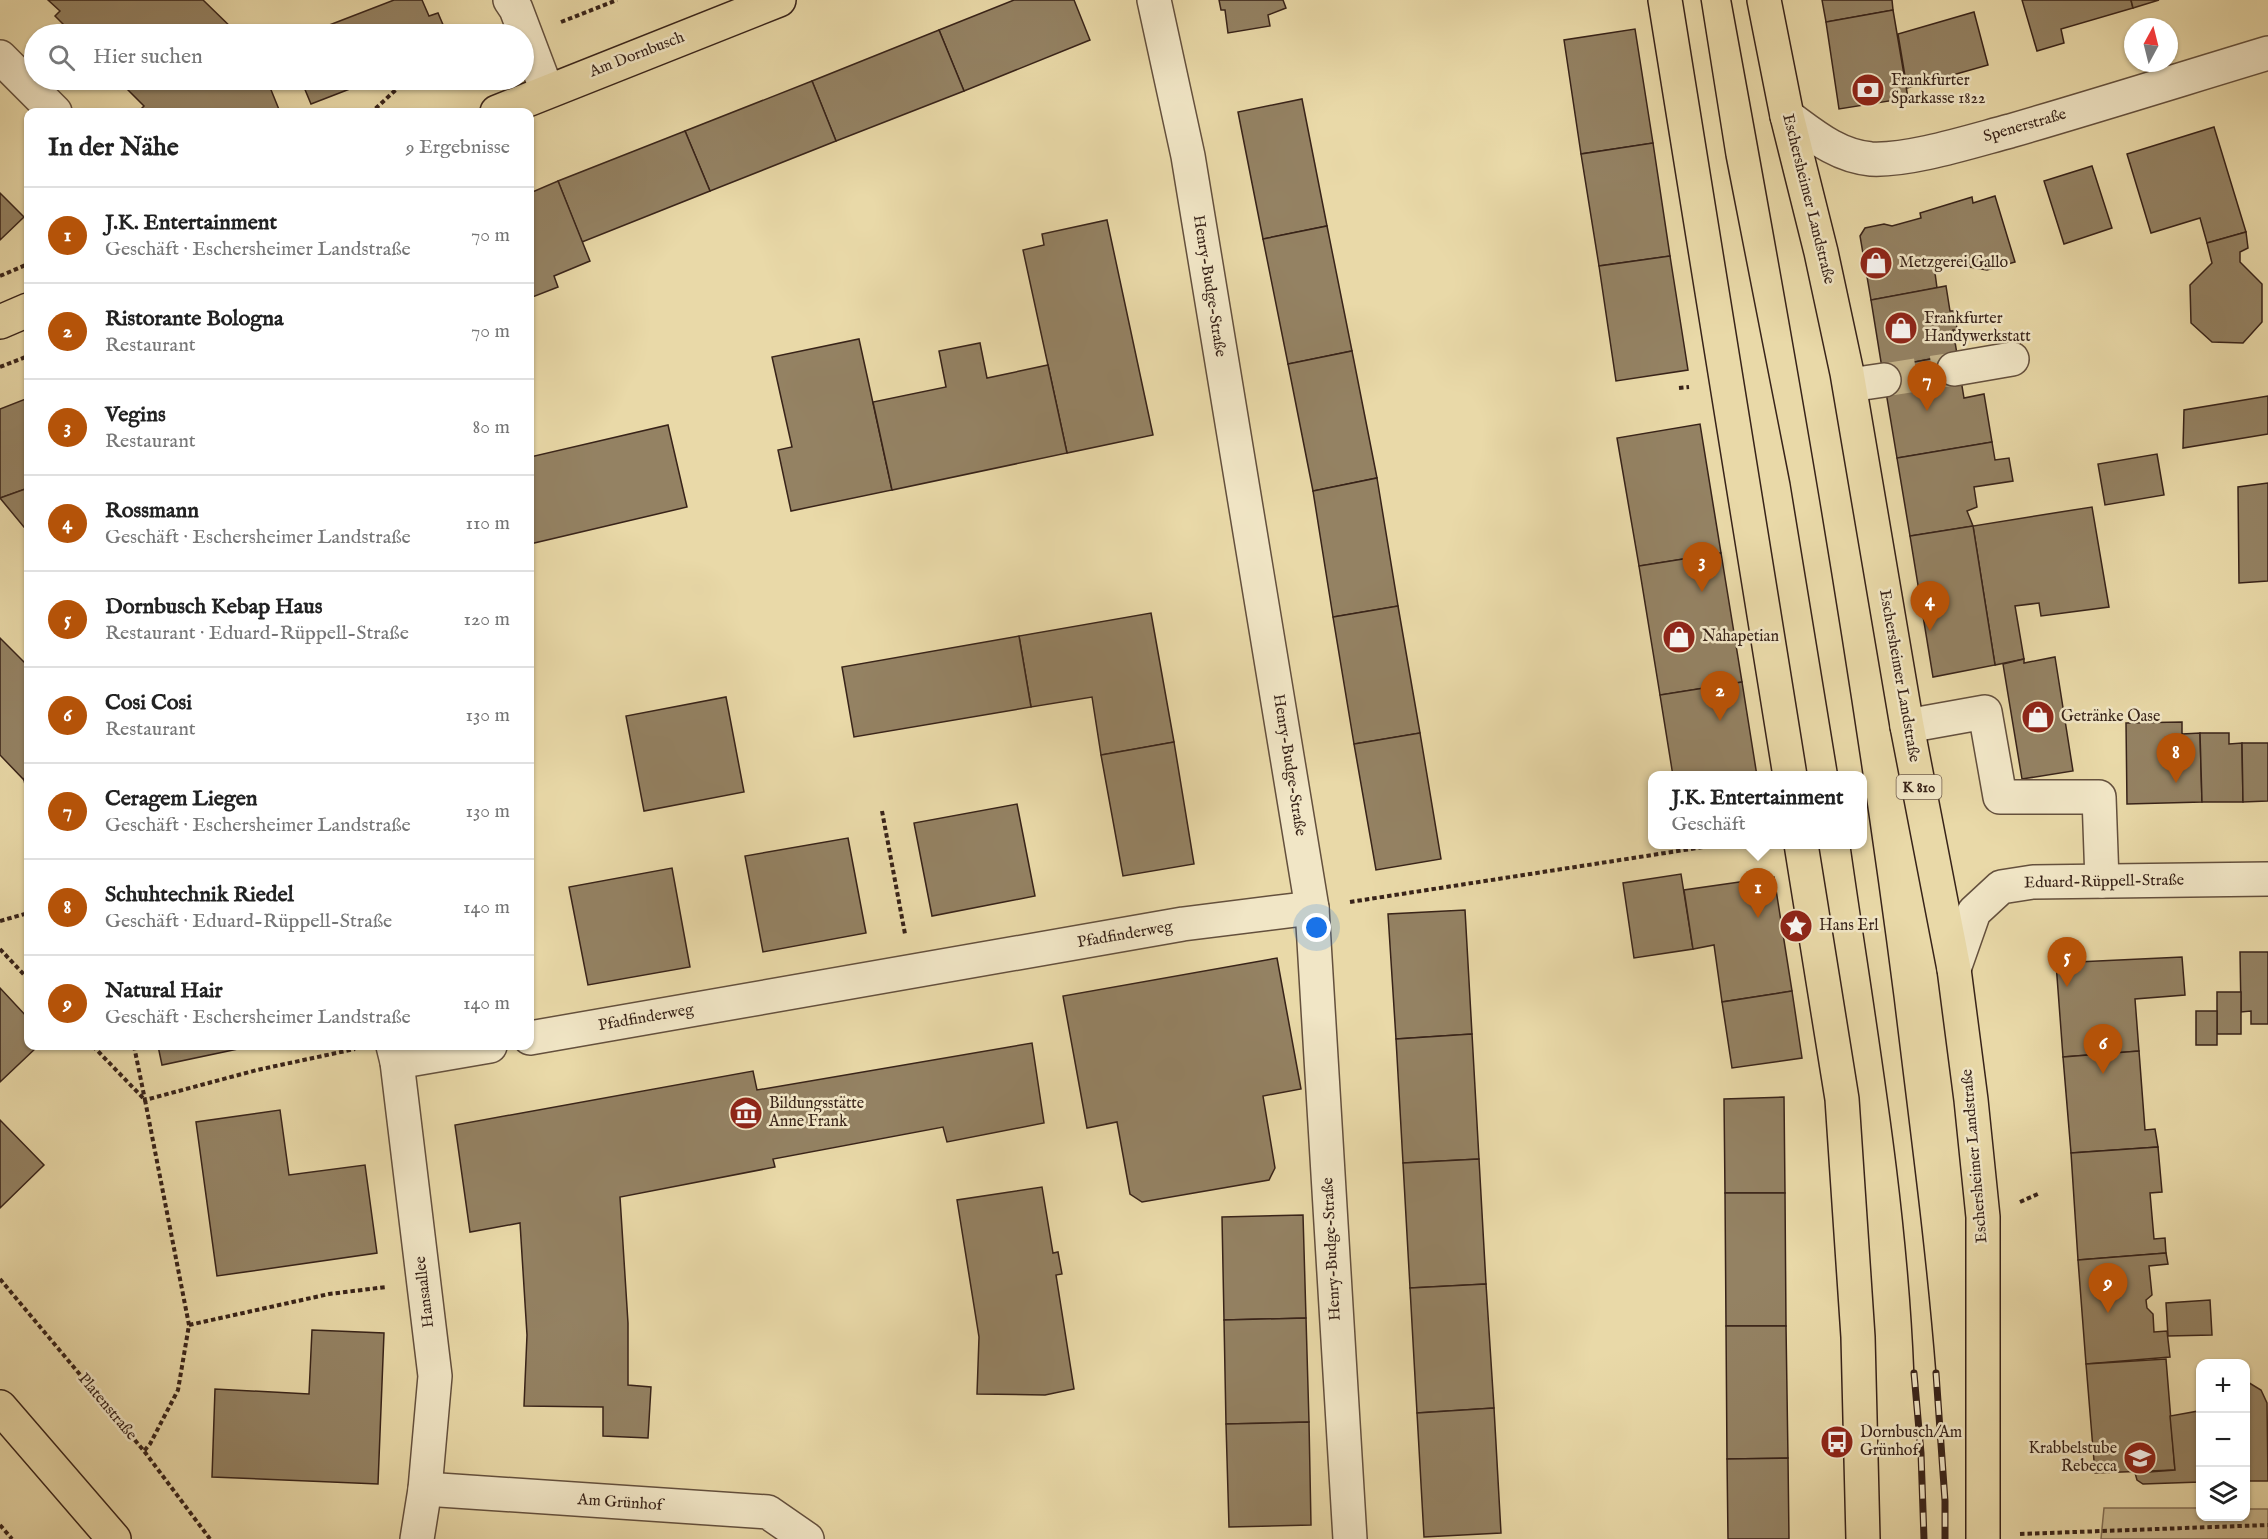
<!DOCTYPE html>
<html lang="de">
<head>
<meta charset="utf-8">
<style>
	body { margin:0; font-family:"IM FELL English",serif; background:#f2f2f2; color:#222 }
	.controls { position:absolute; right:18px; bottom:18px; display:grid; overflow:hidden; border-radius:12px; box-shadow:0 2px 4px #0004 }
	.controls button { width:54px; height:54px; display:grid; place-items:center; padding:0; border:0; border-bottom:2px solid #e0e0e0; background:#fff; color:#222; font:30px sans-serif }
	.compass { position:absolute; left:2124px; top:18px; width:54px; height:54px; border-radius:50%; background:#fff; box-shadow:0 2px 4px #0004; rotate:7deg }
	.you { position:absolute; left:1317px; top:928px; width:21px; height:21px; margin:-15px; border:4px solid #fff; border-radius:50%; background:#1a73e8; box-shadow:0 0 0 9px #1a73e833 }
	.badge { display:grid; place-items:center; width:39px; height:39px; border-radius:50%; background:#b45309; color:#fff; font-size:20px; font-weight:700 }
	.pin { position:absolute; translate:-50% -50px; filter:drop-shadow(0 2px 3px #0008) }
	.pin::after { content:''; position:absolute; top:32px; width:21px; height:18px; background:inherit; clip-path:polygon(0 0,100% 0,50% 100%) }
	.popup { position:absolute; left:1648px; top:771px; width:219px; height:78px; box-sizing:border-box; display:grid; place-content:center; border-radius:12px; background:#fff; filter:drop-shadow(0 2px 4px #0005); font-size:20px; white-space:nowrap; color:#767676 }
	.popup b { font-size:22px; color:#222 }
	.popup::after { content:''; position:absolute; left:50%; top:100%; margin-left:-12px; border:12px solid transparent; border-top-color:#fff }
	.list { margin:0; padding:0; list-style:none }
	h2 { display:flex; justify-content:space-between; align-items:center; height:78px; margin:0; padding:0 24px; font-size:26px }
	h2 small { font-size:20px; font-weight:400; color:#767676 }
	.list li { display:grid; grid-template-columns:39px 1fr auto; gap:18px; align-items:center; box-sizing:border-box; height:96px; padding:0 24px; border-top:2px solid #e0e0e0 }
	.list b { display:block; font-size:22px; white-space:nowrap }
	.list p { margin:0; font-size:20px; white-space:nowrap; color:#767676 }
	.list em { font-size:20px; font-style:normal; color:#767676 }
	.icon { flex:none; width:33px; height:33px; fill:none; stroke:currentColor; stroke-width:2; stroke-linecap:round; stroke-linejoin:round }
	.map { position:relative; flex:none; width:2268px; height:1539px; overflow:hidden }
	.search { position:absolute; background:#fff; box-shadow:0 2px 4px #0004; left:24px; top:24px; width:510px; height:66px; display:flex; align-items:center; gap:15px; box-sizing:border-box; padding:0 21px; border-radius:33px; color:#767676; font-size:22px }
	.panel { position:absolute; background:#fff; box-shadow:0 2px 4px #0004; left:24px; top:108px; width:510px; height:942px; border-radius:12px }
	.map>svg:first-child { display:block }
</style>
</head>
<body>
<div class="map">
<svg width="2268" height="1539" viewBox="0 0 2268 1539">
	<rect width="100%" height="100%" fill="#e9d9a8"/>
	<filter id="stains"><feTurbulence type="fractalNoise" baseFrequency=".00333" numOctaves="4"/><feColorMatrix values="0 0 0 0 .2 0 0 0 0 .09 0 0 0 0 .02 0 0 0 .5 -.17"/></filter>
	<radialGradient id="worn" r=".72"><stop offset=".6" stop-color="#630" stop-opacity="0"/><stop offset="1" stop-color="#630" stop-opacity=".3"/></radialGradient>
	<!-- green -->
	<path fill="#cbba90" stroke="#826e54" stroke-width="1.5" d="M2104,1508H2200V1516H2246V1509H2268V1539H2101Z"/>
	<!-- building -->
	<g fill="#948263" stroke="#382319" stroke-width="1.5">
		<path d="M48,0H203L238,34H73L55,16L60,11Z"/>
		<path d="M394,0H422L429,16L438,13L447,34H306Z"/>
		<path d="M1014,0H1074L1090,40L964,91L939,30Z"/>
		<path d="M1219,0H1283L1286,8L1268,15L1270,26L1228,33L1225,10H1221Z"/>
		<path d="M1822,0H1892L1893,10L1826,22Z"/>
		<path d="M2022,0H2131L2133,8L2061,29L2064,43L2037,51Z"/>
		<path d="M2131,0H2159L2133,8Z"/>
		<path d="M1893,10L1908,98L1839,109L1826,22Z"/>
		<path d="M1974,12L1988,65L1907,88L1898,34Z"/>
		<path d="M1635,29L1653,143L1581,154L1564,40Z"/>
		<path d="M939,30L964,91L836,141L812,81Z"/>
		<path d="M118,80H267L280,112H140L139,111L144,106Z"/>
		<path d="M301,80H373L311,104Z"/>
		<path d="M812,81L836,141L710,191L685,131Z"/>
		<path d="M1302,99L1327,226L1263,239L1238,112Z"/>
		<path d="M2214,127L2246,232L2207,243L2200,218L2151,233L2127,154Z"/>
		<path d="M685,131L710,191L582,242L558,181Z"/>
		<path d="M1653,143L1670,256L1599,266L1581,154Z"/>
		<path d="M2092,166L2112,228L2064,244L2044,181Z"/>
		<path d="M558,181L590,261L554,276L558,287L530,298V193Z"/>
		<path d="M0,193L24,217L0,240Z"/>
		<path d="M1995,196L2015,262L1987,270L1964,266L1963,259L1941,265L1935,273L1937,288L1871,300L1860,236L1865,228L1884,224L1892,226L1921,218L1920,213L1972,197L1973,203Z"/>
		<path d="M1107,220L1153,435L1067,453L1023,250L1044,245L1042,234Z"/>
		<path d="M1327,226L1352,351L1288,364L1263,239Z"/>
		<path d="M2246,232L2248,248L2240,252V262L2262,284V322L2243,343L2212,342L2191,323L2190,285L2212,263L2207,243Z"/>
		<path d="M1670,256L1688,370L1616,381L1599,266Z"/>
		<path d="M1946,286L1950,311H1955L1957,330H1953L1957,354L1882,368L1871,300Z"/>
		<path d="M859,339L892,490L791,511L778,450L792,447L772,357Z"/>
		<path d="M980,343L987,378L1048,365L1067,453L892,490L873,402L946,387L939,351Z"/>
		<path d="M1352,351L1377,478L1313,491L1288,364Z"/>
		<path d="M1952,355L1961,380L1964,398L1984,394L1992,442L1897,458L1882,368Z"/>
		<path d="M2268,396V434L2183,448L2184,410Z"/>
		<path d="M28,398V488L0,498V409Z"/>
		<path d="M1700,424L1721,553L1639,566L1617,438Z"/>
		<path d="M668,425L687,507L530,544V457Z"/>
		<path d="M1992,442L1995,460L2009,458L2013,481L1974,487L1977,507L1967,511L1973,526L1910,536L1897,458Z"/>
		<path d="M2157,454L2164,495L2105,505L2098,464Z"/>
		<path d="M1377,478L1398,606L1333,617L1313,491Z"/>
		<path d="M2268,483V581L2239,583L2238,487Z"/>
		<path d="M28,488V532L0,498Z"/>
		<path d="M2092,507L2109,607L2041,616L2039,603L2015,606L2024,659L1995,665L1973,526Z"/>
		<path d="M1973,526L1995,665L1933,677L1910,536Z"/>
		<path d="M1721,553L1742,682L1660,695L1639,566Z"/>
		<path d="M1398,606L1420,733L1354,744L1333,617Z"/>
		<path d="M1151,613L1174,742L1101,755L1092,697L1031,707L1019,636Z"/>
		<path d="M1019,636L1031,707L854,737L842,667Z"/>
		<path d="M0,638L28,666V765L24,780L0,755Z"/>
		<path d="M2055,657L2073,771L2022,779L2003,664L2024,659V663Z"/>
		<path d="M1742,682L1757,776H1673L1660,695Z"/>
		<path d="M726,697L744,792L644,811L626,716Z"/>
		<path d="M2182,722V734L2200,733L2202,802L2127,804L2126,723Z"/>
		<path d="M1420,733L1441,859L1376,870L1354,744Z"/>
		<path d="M2200,733H2229V744L2242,743L2243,802H2202Z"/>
		<path d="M1174,742L1194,864L1123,876L1101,755Z"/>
		<path d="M2242,743H2268V801L2243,802Z"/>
		<path d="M28,765V799L24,780Z"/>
		<path d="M1017,804L1035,896L932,916L914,823Z"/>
		<path d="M848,838L866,933L763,952L745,856Z"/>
		<path d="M672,868L690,967L588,985L569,887Z"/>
		<path d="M1681,874L1693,949L1634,958L1623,883Z"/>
		<path d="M1774,877L1792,991L1722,1002L1714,945L1693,949L1684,890Z"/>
		<path d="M1465,910L1472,1034L1396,1039L1388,914Z"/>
		<path d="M2240,952H2268V1024H2251V1011L2241,1012Z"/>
		<path d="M2182,957L2185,995L2135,999L2139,1051L2063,1057L2056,963Z"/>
		<path d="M1277,958L1301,1089L1263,1096L1275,1168L1269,1180L1142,1202L1130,1194L1117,1122L1087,1128L1063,996Z"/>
		<path d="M0,988L28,1018V1046H38L0,1082Z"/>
		<path d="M1792,991L1802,1058L1732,1068L1722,1002Z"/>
		<rect x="2217" y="992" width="24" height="42"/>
		<rect x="2196" y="1011" width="21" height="34"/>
		<path d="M1472,1034L1479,1159L1403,1163L1396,1039Z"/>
		<path d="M1032,1043L1044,1123L947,1142L943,1127L773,1159L775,1167L620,1197L628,1323V1385L651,1387L648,1438L603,1436V1407L524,1406L527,1335L520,1223L470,1232L455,1125L753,1071L757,1090Z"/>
		<path d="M158,1046H252L162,1065Z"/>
		<path d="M2139,1051L2145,1130L2155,1129L2158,1147L2071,1153L2063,1057Z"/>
		<path d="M1784,1097L1785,1193H1725L1724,1099Z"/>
		<path d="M280,1110L289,1175L365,1165L377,1253L217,1276L196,1122Z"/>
		<path d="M0,1120L44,1165L0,1208Z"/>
		<path d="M2158,1147L2162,1192L2150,1193L2154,1239L2165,1238L2166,1253L2078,1260L2071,1153Z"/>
		<path d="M1479,1159L1486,1284L1410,1288L1403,1163Z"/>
		<path d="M1042,1187L1053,1253L1058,1252L1062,1274L1056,1275L1074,1389L1045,1395L977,1394L979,1337L957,1200Z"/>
		<path d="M1725,1193H1785L1786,1326H1726Z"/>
		<path d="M1303,1215L1306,1318L1224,1320L1222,1217Z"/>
		<path d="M2166,1253L2168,1264L2149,1266L2152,1295L2146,1300L2147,1308L2153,1314L2154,1332L2167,1331L2170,1357L2086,1364L2078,1260Z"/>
		<path d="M1486,1284L1494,1408L1417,1413L1410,1288Z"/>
		<path d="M2210,1300L2212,1335L2168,1336L2166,1303Z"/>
		<path d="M1306,1318L1309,1422L1226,1424L1224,1320Z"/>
		<path d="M1726,1326H1786L1788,1458L1727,1459Z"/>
		<path d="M312,1330L384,1333L378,1484L212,1477L215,1389L309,1394Z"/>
		<path d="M2166,1359L2175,1470L2095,1473L2086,1364Z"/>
		<path d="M2246,1381L2261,1390L2267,1403L2268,1481H2246Z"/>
		<path d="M2200,1403V1482L2143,1484L2137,1480L2135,1473L2175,1470L2170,1416L2198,1411Z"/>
		<path d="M1494,1408L1501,1533L1424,1537L1417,1413Z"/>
		<path d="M1309,1422L1311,1525L1229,1527L1226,1424Z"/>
		<path d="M1788,1458L1789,1539H1728L1727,1459Z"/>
	</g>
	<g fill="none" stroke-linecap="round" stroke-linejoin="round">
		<!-- minor-tunnel -->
		<path stroke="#c6b58b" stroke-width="33" stroke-dasharray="33 16" stroke-linecap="butt" d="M1884,380L1954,369"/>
		<!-- minor casing -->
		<g stroke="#64503d" stroke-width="36">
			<g id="minor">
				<path d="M510,0L516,9L547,91"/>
				<path d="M1154,0L1188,156L1312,908L1350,1539"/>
				<path d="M0,57L55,112"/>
				<path d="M1787,116C1813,135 1837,156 1871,159C1910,161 1972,141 2010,131C2096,106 2182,79 2268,53"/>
				<path d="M1954,369L2012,359"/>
				<path d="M1850,385L1884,380"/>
				<path d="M1907,726L1985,712L2000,797H2099L2102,881"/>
				<path d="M1954,969L1974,912L2001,887L2033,882L2268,879"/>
				<path d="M530,1038L1183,924L1312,908"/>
				<path d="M393,1046L397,1062L435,1376L425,1489L417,1539"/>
				<path d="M397,1062L490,1046"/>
				<path d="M425,1489L768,1512L807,1539"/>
			</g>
		</g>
		<!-- major casing -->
		<g stroke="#382319" stroke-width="36">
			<g id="major">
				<path d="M1665,0L1790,776"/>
				<path d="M1764,0L1787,116L1821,252L1847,373L1907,726L1954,969L1971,1100L1983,1217V1539"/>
				<path d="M497,112L779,0"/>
				<path d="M0,322L28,310"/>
				<path d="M1801,844L1842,1099L1858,1337L1863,1539"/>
				<path d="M0,1407L114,1539"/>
			</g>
		</g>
		<!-- path -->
		<g stroke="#382319" stroke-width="4" stroke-dasharray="4.5 3" stroke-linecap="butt">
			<path d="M561,22L617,0"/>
			<path d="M369,112L374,110L400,86L415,80"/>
			<path d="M0,276L28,264"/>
			<path d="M0,367L28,356"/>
			<path d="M1679,388L1689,387"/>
			<path d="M882,811L905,934"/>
			<path d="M1350,902L1723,844"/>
			<path d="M0,921L28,913"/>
			<path d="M0,949L28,979"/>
			<path d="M93,1046L145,1100L189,1325L178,1390L150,1444L144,1451"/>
			<path d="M134,1046L145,1100L257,1070L355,1049"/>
			<path d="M2020,1202L2040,1193"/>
			<path d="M0,1279L144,1451L210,1539"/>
			<path d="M189,1325L329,1294L386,1287"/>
			<path d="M0,1525L12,1539"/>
			<path d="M2020,1534L2268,1525"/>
		</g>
		<!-- minor -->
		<use href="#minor" stroke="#f1e6c6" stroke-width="33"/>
		<!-- major -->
		<use href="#major" stroke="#e9d9a8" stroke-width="33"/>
		<!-- tram -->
		<g stroke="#382319" stroke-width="1.5">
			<path d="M1701,0L1726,157L1790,483L1838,776"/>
			<path d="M1731,0C1792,332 1851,664 1894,998C1909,1123 1926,1247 1936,1373"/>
			<path d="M1850,844C1875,1020 1907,1196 1914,1373"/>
		</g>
		<!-- rail casing -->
		<g stroke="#382319" stroke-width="7">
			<g id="rail">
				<path d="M1914,1373L1921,1453L1924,1539"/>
				<path d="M1936,1373L1945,1501V1539"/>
			</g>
		</g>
		<!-- rail -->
		<use href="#rail" stroke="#f1e6c6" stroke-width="4.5" stroke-dasharray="14" stroke-linecap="butt"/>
	</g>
	<!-- icons -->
	<defs>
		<g id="bank-disc" transform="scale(1.725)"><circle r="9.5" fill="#8f2418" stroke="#f1e6c6"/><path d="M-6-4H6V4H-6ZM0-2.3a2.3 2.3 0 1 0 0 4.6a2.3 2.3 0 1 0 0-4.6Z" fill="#fff"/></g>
		<g id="shop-disc" transform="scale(1.725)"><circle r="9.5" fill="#8f2418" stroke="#f1e6c6"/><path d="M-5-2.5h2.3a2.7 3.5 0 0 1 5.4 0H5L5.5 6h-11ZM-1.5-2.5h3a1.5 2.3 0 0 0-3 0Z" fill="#fff"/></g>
		<g id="sight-disc" transform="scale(1.725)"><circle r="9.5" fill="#8f2418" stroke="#f1e6c6"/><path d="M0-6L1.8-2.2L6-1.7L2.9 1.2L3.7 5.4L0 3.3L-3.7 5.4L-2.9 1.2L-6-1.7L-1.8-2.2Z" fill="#fff"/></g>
		<g id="museum-disc" transform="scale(1.725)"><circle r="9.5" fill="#8f2418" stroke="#f1e6c6"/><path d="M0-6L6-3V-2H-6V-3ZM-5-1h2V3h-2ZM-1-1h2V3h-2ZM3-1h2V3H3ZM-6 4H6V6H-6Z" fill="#fff"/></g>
		<g id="bus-disc" transform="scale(1.725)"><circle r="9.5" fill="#8f2418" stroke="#f1e6c6"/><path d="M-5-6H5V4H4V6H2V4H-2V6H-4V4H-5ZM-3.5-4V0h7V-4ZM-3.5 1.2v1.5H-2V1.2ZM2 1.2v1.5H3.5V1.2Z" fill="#fff"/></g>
		<g id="school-disc" transform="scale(1.725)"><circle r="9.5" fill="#8f2418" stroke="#f1e6c6"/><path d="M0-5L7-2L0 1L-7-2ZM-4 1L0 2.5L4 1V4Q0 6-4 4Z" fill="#fff"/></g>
	</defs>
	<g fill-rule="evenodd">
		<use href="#bank-disc" x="1868" y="90"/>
		<use href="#shop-disc" x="1876" y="263"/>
		<use href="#shop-disc" x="1901" y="328"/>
		<use href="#shop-disc" x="1679" y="637"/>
		<use href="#shop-disc" x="2038" y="717"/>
		<use href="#sight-disc" x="1796" y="926"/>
		<use href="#museum-disc" x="746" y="1113"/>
		<use href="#bus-disc" x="1837" y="1442"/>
		<use href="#school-disc" x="2140" y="1458"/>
	</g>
	<g text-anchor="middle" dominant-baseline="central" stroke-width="5" stroke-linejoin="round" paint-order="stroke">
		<!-- shield labels -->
		<rect fill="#f1e6c6" stroke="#705e4d" stroke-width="1.5" x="1896.5" y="775" width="45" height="24" rx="4.5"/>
		<g font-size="15" font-weight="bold" fill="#382319">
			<text x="1919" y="787">K 810</text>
		</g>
		<!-- street labels -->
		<g font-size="16" fill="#382319" stroke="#f1e6c6">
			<text transform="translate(637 55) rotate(-21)">Am Dornbusch</text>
			<text transform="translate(2025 126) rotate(-16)">Spenerstraße</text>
			<text transform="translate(1808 199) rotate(76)">Eschersheimer Landstraße</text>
			<text transform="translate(1209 286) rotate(81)">Henry-Budge-Straße</text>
			<text transform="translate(1899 676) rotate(80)">Eschersheimer Landstraße</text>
			<text transform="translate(1289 765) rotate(81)">Henry-Budge-Straße</text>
			<text transform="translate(2104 882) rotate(-1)">Eduard-Rüppell-Straße</text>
			<text transform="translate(1125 935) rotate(-10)">Pfadfinderweg</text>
			<text transform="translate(646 1018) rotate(-10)">Pfadfinderweg</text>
			<text transform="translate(1975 1156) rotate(-95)">Eschersheimer Landstraße</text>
			<text transform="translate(1332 1249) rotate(-93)">Henry-Budge-Straße</text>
			<text transform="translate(425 1292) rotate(-97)">Hansaallee</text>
			<text transform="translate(107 1407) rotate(50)">Platenstraße</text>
			<text transform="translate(620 1503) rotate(4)">Am Grünhof</text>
		</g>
		<!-- poi labels -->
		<g font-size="16" fill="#382319" stroke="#f1e6c6" text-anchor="start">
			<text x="1891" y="81">Frankfurter<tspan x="1891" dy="18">Sparkasse 1822</tspan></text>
			<text x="1899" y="263">Metzgerei Gallo</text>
			<text x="1924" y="319">Frankfurter<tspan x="1924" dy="18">Handywerkstatt</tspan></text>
			<text x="1702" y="637">Nahapetian</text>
			<text x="2061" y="717">Getränke Oase</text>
			<text x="1819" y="926">Hans Erl</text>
			<text x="769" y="1104">Bildungsstätte<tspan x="769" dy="18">Anne Frank</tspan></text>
			<text x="1860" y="1433">Dornbusch/Am<tspan x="1860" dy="18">Grünhof</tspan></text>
			<text x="2117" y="1449" text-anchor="end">Krabbelstube<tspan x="2117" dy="18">Rebecca</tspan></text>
		</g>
	</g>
	<rect width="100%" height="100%" filter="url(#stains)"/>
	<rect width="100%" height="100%" fill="url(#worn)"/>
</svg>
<div class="controls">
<button>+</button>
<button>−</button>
<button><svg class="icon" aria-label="layers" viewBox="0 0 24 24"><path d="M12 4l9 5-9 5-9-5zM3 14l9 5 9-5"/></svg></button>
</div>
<svg class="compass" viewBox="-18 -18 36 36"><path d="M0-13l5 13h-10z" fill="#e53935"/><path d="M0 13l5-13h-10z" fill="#767676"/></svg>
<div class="you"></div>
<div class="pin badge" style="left:1758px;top:918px">1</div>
<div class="popup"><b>J.K. Entertainment</b>Geschäft</div>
<div class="pin badge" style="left:1720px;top:721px">2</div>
<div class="pin badge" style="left:1702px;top:592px">3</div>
<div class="pin badge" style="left:1930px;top:631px">4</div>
<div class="pin badge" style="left:2067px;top:987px">5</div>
<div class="pin badge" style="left:2103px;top:1074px">6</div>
<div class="pin badge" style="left:1927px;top:411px">7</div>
<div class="pin badge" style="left:2176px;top:783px">8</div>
<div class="pin badge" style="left:2108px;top:1313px">9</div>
<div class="search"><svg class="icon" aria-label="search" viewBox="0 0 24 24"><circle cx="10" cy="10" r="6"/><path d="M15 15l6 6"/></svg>Hier suchen</div>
<section class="panel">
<h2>In der Nähe<small>9 Ergebnisse</small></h2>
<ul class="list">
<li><span class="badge">1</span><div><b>J.K. Entertainment</b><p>Geschäft · Eschersheimer Landstraße</p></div><em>70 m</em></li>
<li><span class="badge">2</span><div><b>Ristorante Bologna</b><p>Restaurant</p></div><em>70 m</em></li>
<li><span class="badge">3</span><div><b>Vegins</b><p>Restaurant</p></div><em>80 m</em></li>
<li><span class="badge">4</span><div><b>Rossmann</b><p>Geschäft · Eschersheimer Landstraße</p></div><em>110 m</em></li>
<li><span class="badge">5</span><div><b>Dornbusch Kebap Haus</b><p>Restaurant · Eduard-Rüppell-Straße</p></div><em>120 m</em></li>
<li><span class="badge">6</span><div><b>Cosi Cosi</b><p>Restaurant</p></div><em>130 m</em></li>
<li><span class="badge">7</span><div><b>Ceragem Liegen</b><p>Geschäft · Eschersheimer Landstraße</p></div><em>130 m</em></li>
<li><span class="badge">8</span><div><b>Schuhtechnik Riedel</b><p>Geschäft · Eduard-Rüppell-Straße</p></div><em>140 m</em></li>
<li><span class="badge">9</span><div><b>Natural Hair</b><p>Geschäft · Eschersheimer Landstraße</p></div><em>140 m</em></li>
</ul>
</section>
</div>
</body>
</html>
